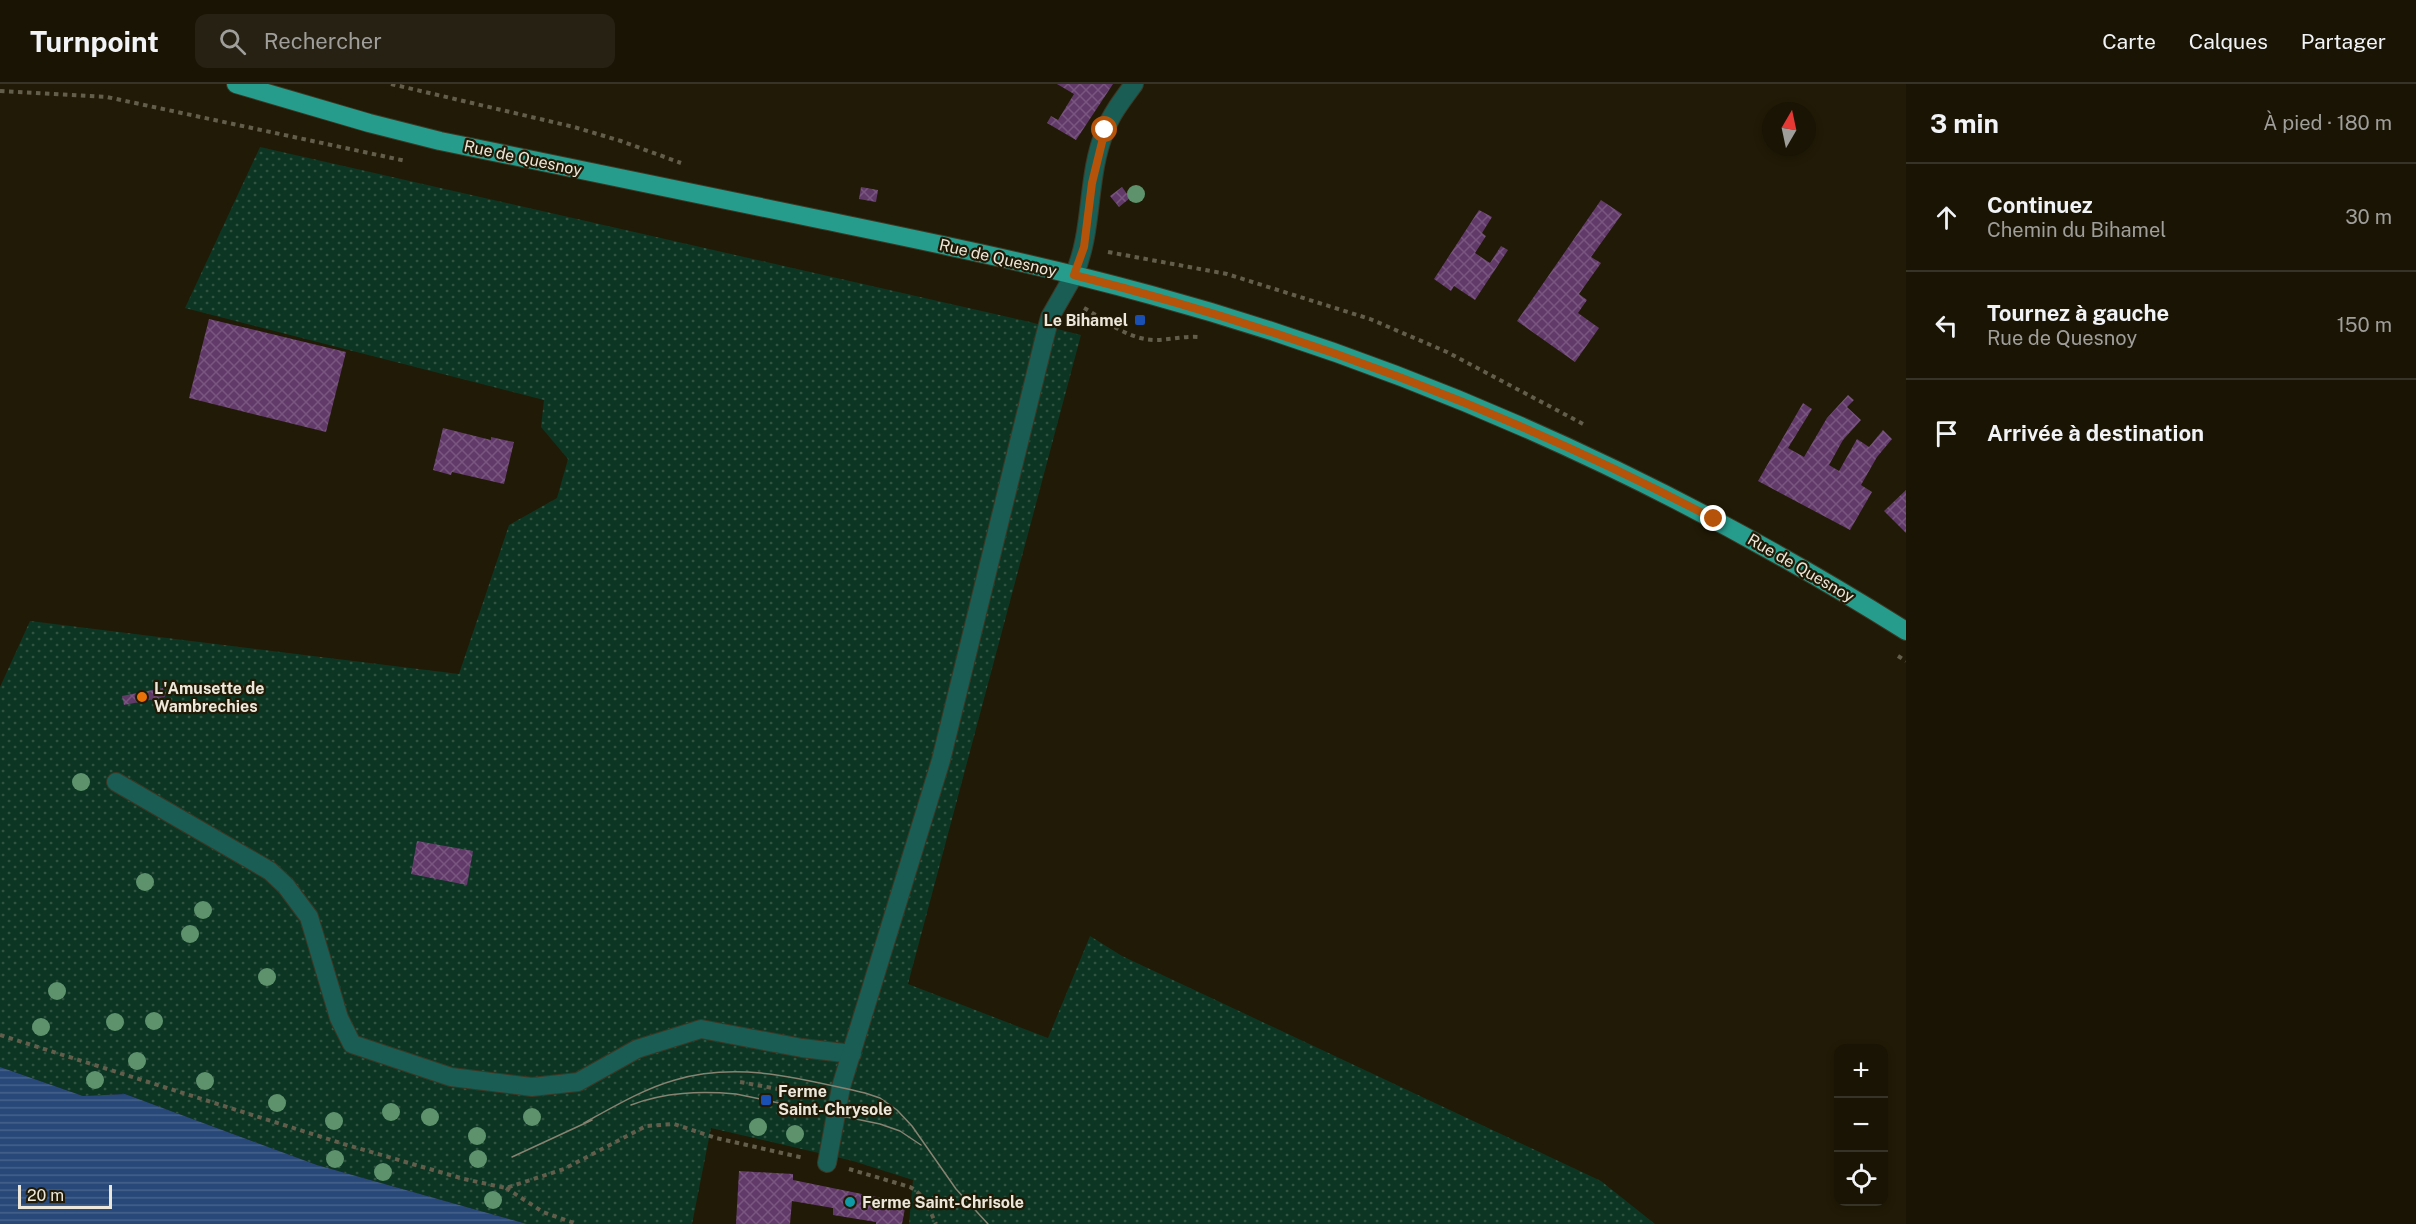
<!DOCTYPE html>
<html lang="fr">
<head>
<meta charset="utf-8">
<style>
	body { margin:0; font-family:"Public Sans",sans-serif; background:#262113; color:#f1f3f6 }
	.controls { position:absolute; right:18px; bottom:18px; display:grid; overflow:hidden; border-radius:12px; box-shadow:0 3px 9px #0003 }
	.controls button { width:54px; height:54px; display:grid; place-items:center; padding:0; border:0; border-bottom:2px solid #373326; background:#191404; color:#f1f3f6; font:30px sans-serif }
	.compass { position:absolute; left:1762px; top:18px; width:54px; height:54px; border-radius:50%; background:#191404; box-shadow:0 3px 9px #0003; rotate:9deg }
	.scale { position:absolute; left:18px; bottom:15px; width:94px; box-sizing:border-box; padding-left:6px; border:3px solid #ece7da; border-top:0; font-size:16px; line-height:21px; white-space:nowrap; color:#ece7da; -webkit-text-stroke:4px #211a06; paint-order:stroke }
	.stop { position:absolute; width:18px; height:18px; margin:-14px; border:4px solid #b45309; border-radius:50%; background:#fff }
	.stop.end { background:#b45309; border-color:#fff; box-shadow:0 2px 6px #0008 }
	.list { margin:0; padding:0; list-style:none }
	h2 { display:flex; justify-content:space-between; align-items:center; height:78px; margin:0; padding:0 24px; font-size:26px }
	h2 small { font-size:20px; font-weight:400; color:#9f9e9a }
	.list li { display:grid; grid-template-columns:39px 1fr auto; gap:18px; align-items:center; box-sizing:border-box; height:108px; padding:0 24px; border-top:2px solid #373326 }
	.list b { display:block; font-size:22px; white-space:nowrap }
	.list p { margin:0; font-size:20px; white-space:nowrap; color:#9f9e9a }
	.list em { font-size:20px; font-style:normal; color:#9f9e9a }
	.icon { flex:none; width:33px; height:33px; fill:none; stroke:currentColor; stroke-width:2; stroke-linecap:round; stroke-linejoin:round }
	.map { position:relative; flex:none; width:1906px; height:1140px; overflow:hidden }
	header { display:flex; align-items:center; gap:36px; box-sizing:border-box; height:84px; padding:0 30px; background:#191404; border-bottom:2px solid #373326 }
	header strong { font-size:28px }
	nav { display:flex; gap:33px; margin-inline-start:auto; font-size:21px }
	.search { width:420px; height:54px; background:#262113; display:flex; align-items:center; gap:15px; box-sizing:border-box; padding:0 21px; border-radius:12px; color:#9f9e9a; font-size:22px }
	main { display:flex }
	aside { flex:1; background:#191404 }
	.map>svg:first-child { display:block }
</style>
</head>
<body>
<header>
<strong>Turnpoint</strong>
<div class="search"><svg class="icon" aria-label="search" viewBox="0 0 24 24"><circle cx="10" cy="10" r="6"/><path d="M15 15l6 6"/></svg>Rechercher</div>
<nav><a>Carte</a><a>Calques</a><a>Partager</a></nav>
</header>
<main>
<div class="map">
<svg width="1906" height="1140" viewBox="0 0 1906 1140">
	<defs>
		<pattern id="grass-dots" width="8" height="8" patternUnits="userSpaceOnUse" patternTransform="scale(1.5)"><rect width="8" height="8" fill="#0c3623"/><path d="M2 2h.1M6 6h.1" fill="none" stroke="#305342" stroke-width="1.8" stroke-linecap="round"/></pattern>
		<pattern id="water-rules" width="6" height="5" patternUnits="userSpaceOnUse" patternTransform="scale(1.5)"><rect width="6" height="5" fill="#274879"/><path d="M0 2.5h6" fill="none" stroke="#46628b"/></pattern>
		<pattern id="building-cross-hatch" width="8" height="8" patternUnits="userSpaceOnUse" patternTransform="scale(1.5)"><rect width="8" height="8" fill="#623a6a"/><path d="M0 0l8 8M0 8l8-8" fill="none" stroke="#79567f"/></pattern>
	</defs>
	<rect width="100%" height="100%" fill="#211a06"/>
	<!-- grass -->
	<path fill="url(#grass-dots)" d="M260,63L1026,237L1081,251L908,900L1048,954L1090,852L1122,872L1601,1097L1655,1140H909L913,1096L853,1077L711,1044L692,1140H527L317,1081L125,1010L83,1012L0,983V603L30,537L459,590L509,441L557,414L568,375L541,343L544,316L185,224Z"/>
	<!-- water -->
	<path fill="url(#water-rules)" d="M0,983L83,1012L125,1010L317,1081L527,1140H0Z"/>
	<!-- building -->
	<g fill="url(#building-cross-hatch)">
		<path d="M1057,0H1113L1076,56L1047,39L1051,32L1058,36L1074,10Z"/>
		<path d="M861,103L878,106L876,118L859,115Z"/>
		<path d="M1122,103L1130,114L1119,123L1110,112Z"/>
		<path d="M1601,116L1622,130L1591,173L1601,179L1579,210L1587,216L1578,229L1599,244L1575,278L1517,237Z"/>
		<path d="M1479,126L1492,133L1482,149L1486,152L1475,169L1490,179L1501,162L1508,166L1475,216L1454,202L1451,207L1434,195Z"/>
		<path d="M209,235L346,268L326,348L189,314Z"/>
		<path d="M1848,311L1854,316L1847,323L1861,336L1843,356L1829,381L1839,387L1857,355L1869,363L1883,346L1892,355L1877,373L1861,401L1872,408L1850,446L1758,397L1803,319L1812,325L1788,364L1804,373L1827,334Z"/>
		<path d="M443,344L491,356V353L514,358L504,400L452,388L451,391L433,386Z"/>
		<path d="M1906,406V449L1884,427Z"/>
		<path d="M163,604L165,613L124,621L122,612Z"/>
		<path d="M417,757L473,767L467,801L411,790Z"/>
		<path d="M739,1087L793,1090V1096L906,1119L902,1140H876V1138L833,1131V1124L792,1117L790,1140H736Z"/>
	</g>
	<g fill="none" stroke-linecap="round" stroke-linejoin="round">
		<!-- lane casing -->
		<g stroke="#3d3724" stroke-width="20">
			<g id="lane">
				<path d="M116,698L270,787L286,802L309,833L339,934L352,960L451,993L532,1003L578,998L637,965L701,945L802,964L852,970"/>
				<path d="M827,1079L841,1003L941,676L1045,252L1050,233L1074,191"/>
			</g>
		</g>
		<!-- street casing -->
		<g stroke="#3d3724" stroke-width="20">
			<path id="street" d="M1074,191C1094,145 1086,93 1105,47C1111,30 1123,15 1134,0"/>
		</g>
		<!-- primary casing -->
		<g stroke="#3d3724" stroke-width="20">
			<path id="primary" d="M236,0L369,39L440,57C568,83 696,110 823,136C933,159 1043,181 1151,211C1419,284 1672,400 1906,547"/>
		</g>
		<!-- path -->
		<g stroke="#635d4b" stroke-width="4" stroke-dasharray="4.5 4.5" stroke-linecap="butt">
			<path d="M391,0L574,43L621,57L681,79"/>
			<path d="M0,7L107,13L406,77"/>
			<path d="M1108,168L1227,190L1370,235L1447,268L1585,341"/>
			<path d="M1084,224C1107,237 1127,255 1154,256C1169,256 1183,252 1198,253"/>
			<path d="M1898,572L1906,577"/>
			<path d="M0,951L347,1061L464,1095L506,1104L564,1085L646,1042L674,1040L716,1054L804,1074"/>
			<path d="M740,998L816,1012"/>
			<path d="M849,1085L910,1103C925,1111 929,1125 936,1140"/>
			<path d="M506,1104L543,1128L577,1140"/>
		</g>
		<!-- lane -->
		<use href="#lane" stroke="#1a5d54" stroke-width="18"/>
		<!-- street -->
		<use href="#street" stroke="#1a5d54" stroke-width="18"/>
		<!-- primary -->
		<use href="#primary" stroke="#269c8d" stroke-width="18"/>
		<!-- tram -->
		<g stroke="#888271" stroke-width="1.5">
			<path d="M631,1021C665,1008 700,1007 736,1010L880,1040L900,1047L921,1061"/>
			<path d="M584,1039C613,1023 643,1005 675,996C739,977 802,995 865,1009L880,1014L897,1026L912,1042L956,1105L988,1140"/>
			<path d="M512,1073L592,1036"/>
		</g>
	</g>
	<!-- trees -->
	<g fill="#5e926c">
		<circle cx="1136" cy="110" r="9"/>
		<circle cx="81" cy="698" r="9"/>
		<circle cx="145" cy="798" r="9"/>
		<circle cx="203" cy="826" r="9"/>
		<circle cx="190" cy="850" r="9"/>
		<circle cx="267" cy="893" r="9"/>
		<circle cx="57" cy="907" r="9"/>
		<circle cx="154" cy="937" r="9"/>
		<circle cx="115" cy="938" r="9"/>
		<circle cx="41" cy="943" r="9"/>
		<circle cx="137" cy="977" r="9"/>
		<circle cx="95" cy="996" r="9"/>
		<circle cx="205" cy="997" r="9"/>
		<circle cx="277" cy="1019" r="9"/>
		<circle cx="391" cy="1028" r="9"/>
		<circle cx="430" cy="1033" r="9"/>
		<circle cx="532" cy="1033" r="9"/>
		<circle cx="334" cy="1037" r="9"/>
		<circle cx="758" cy="1043" r="9"/>
		<circle cx="795" cy="1050" r="9"/>
		<circle cx="477" cy="1052" r="9"/>
		<circle cx="335" cy="1075" r="9"/>
		<circle cx="478" cy="1075" r="9"/>
		<circle cx="383" cy="1088" r="9"/>
		<circle cx="493" cy="1116" r="9"/>
	</g>
	<g fill="none" stroke-linecap="round" stroke-linejoin="round">
		<!-- route -->
		<path stroke="#b45309" stroke-width="8" d="M1105,46L1092,99L1084,163L1074,191C1296,247 1511,328 1714,435"/>
	</g>
	<!-- markers -->
	<g fill="#1a4fb4" stroke="#211a06" stroke-width="2">
		<rect x="1134" y="230" width="12" height="12" rx="3"/>
		<rect x="760" y="1010" width="12" height="12" rx="3"/>
	</g>
	<circle fill="#e8710a" stroke="#211a06" stroke-width="2" cx="142" cy="613" r="6"/>
	<circle fill="#0f9aa8" stroke="#211a06" stroke-width="2" cx="850" cy="1118" r="6"/>
	<g text-anchor="middle" dominant-baseline="central" stroke-width="4.5" stroke-linejoin="round" paint-order="stroke">
		<!-- street labels -->
		<g font-size="16" fill="#ece7da" stroke="#211a06">
			<text transform="translate(523 74) rotate(12)">Rue de Quesnoy</text>
			<text transform="translate(998 174) rotate(13)">Rue de Quesnoy</text>
			<text transform="translate(1801 484) rotate(30)">Rue de Quesnoy</text>
		</g>
		<!-- poi labels -->
		<g font-size="16" font-weight="bold" fill="#ece7da" stroke="#211a06" text-anchor="start">
			<text x="1128" y="236" text-anchor="end">Le Bihamel</text>
			<text x="154" y="604">L'Amusette de<tspan x="154" dy="18">Wambrechies</tspan></text>
			<text x="778" y="1007">Ferme<tspan x="778" dy="18">Saint-Chrysole</tspan></text>
			<text x="862" y="1118">Ferme Saint-Chrisole</text>
		</g>
	</g>
</svg>
<div class="controls">
<button>+</button>
<button>−</button>
<button><svg class="icon" aria-label="locate" viewBox="0 0 24 24"><circle cx="12" cy="12" r="6"/><path d="M12 2v4M12 18v4M2 12h4M18 12h4"/></svg></button>
</div>
<svg class="compass" viewBox="-18 -18 36 36"><path d="M0-13l5 13h-10z" fill="#e53935"/><path d="M0 13l5-13h-10z" fill="#9f9e9a"/></svg>
<div class="scale">20 m</div>
<div class="stop" style="left:1105px;top:46px"></div>
<div class="stop end" style="left:1714px;top:435px"></div>
</div>
<aside>
<h2>3 min<small>À pied · 180 m</small></h2>
<ul class="list">
<li><svg class="icon" aria-label="ahead" viewBox="0 0 24 24"><path d="M12 20V5M6 11l6-6 6 6"/></svg><div><b>Continuez</b><p>Chemin du Bihamel</p></div><em>30 m</em></li>
<li><svg class="icon" aria-label="left" viewBox="0 0 24 24"><path d="M17 20v-9H6M10 6l-5 5 5 5"/></svg><div><b>Tournez à gauche</b><p>Rue de Quesnoy</p></div><em>150 m</em></li>
<li><svg class="icon" aria-label="arrive" viewBox="0 0 24 24"><path d="M6 21V4h12l-3 4 3 4H6"/></svg><div><b>Arrivée à destination</b></div></li>
</ul>
</aside>
</main>
</body>
</html>
